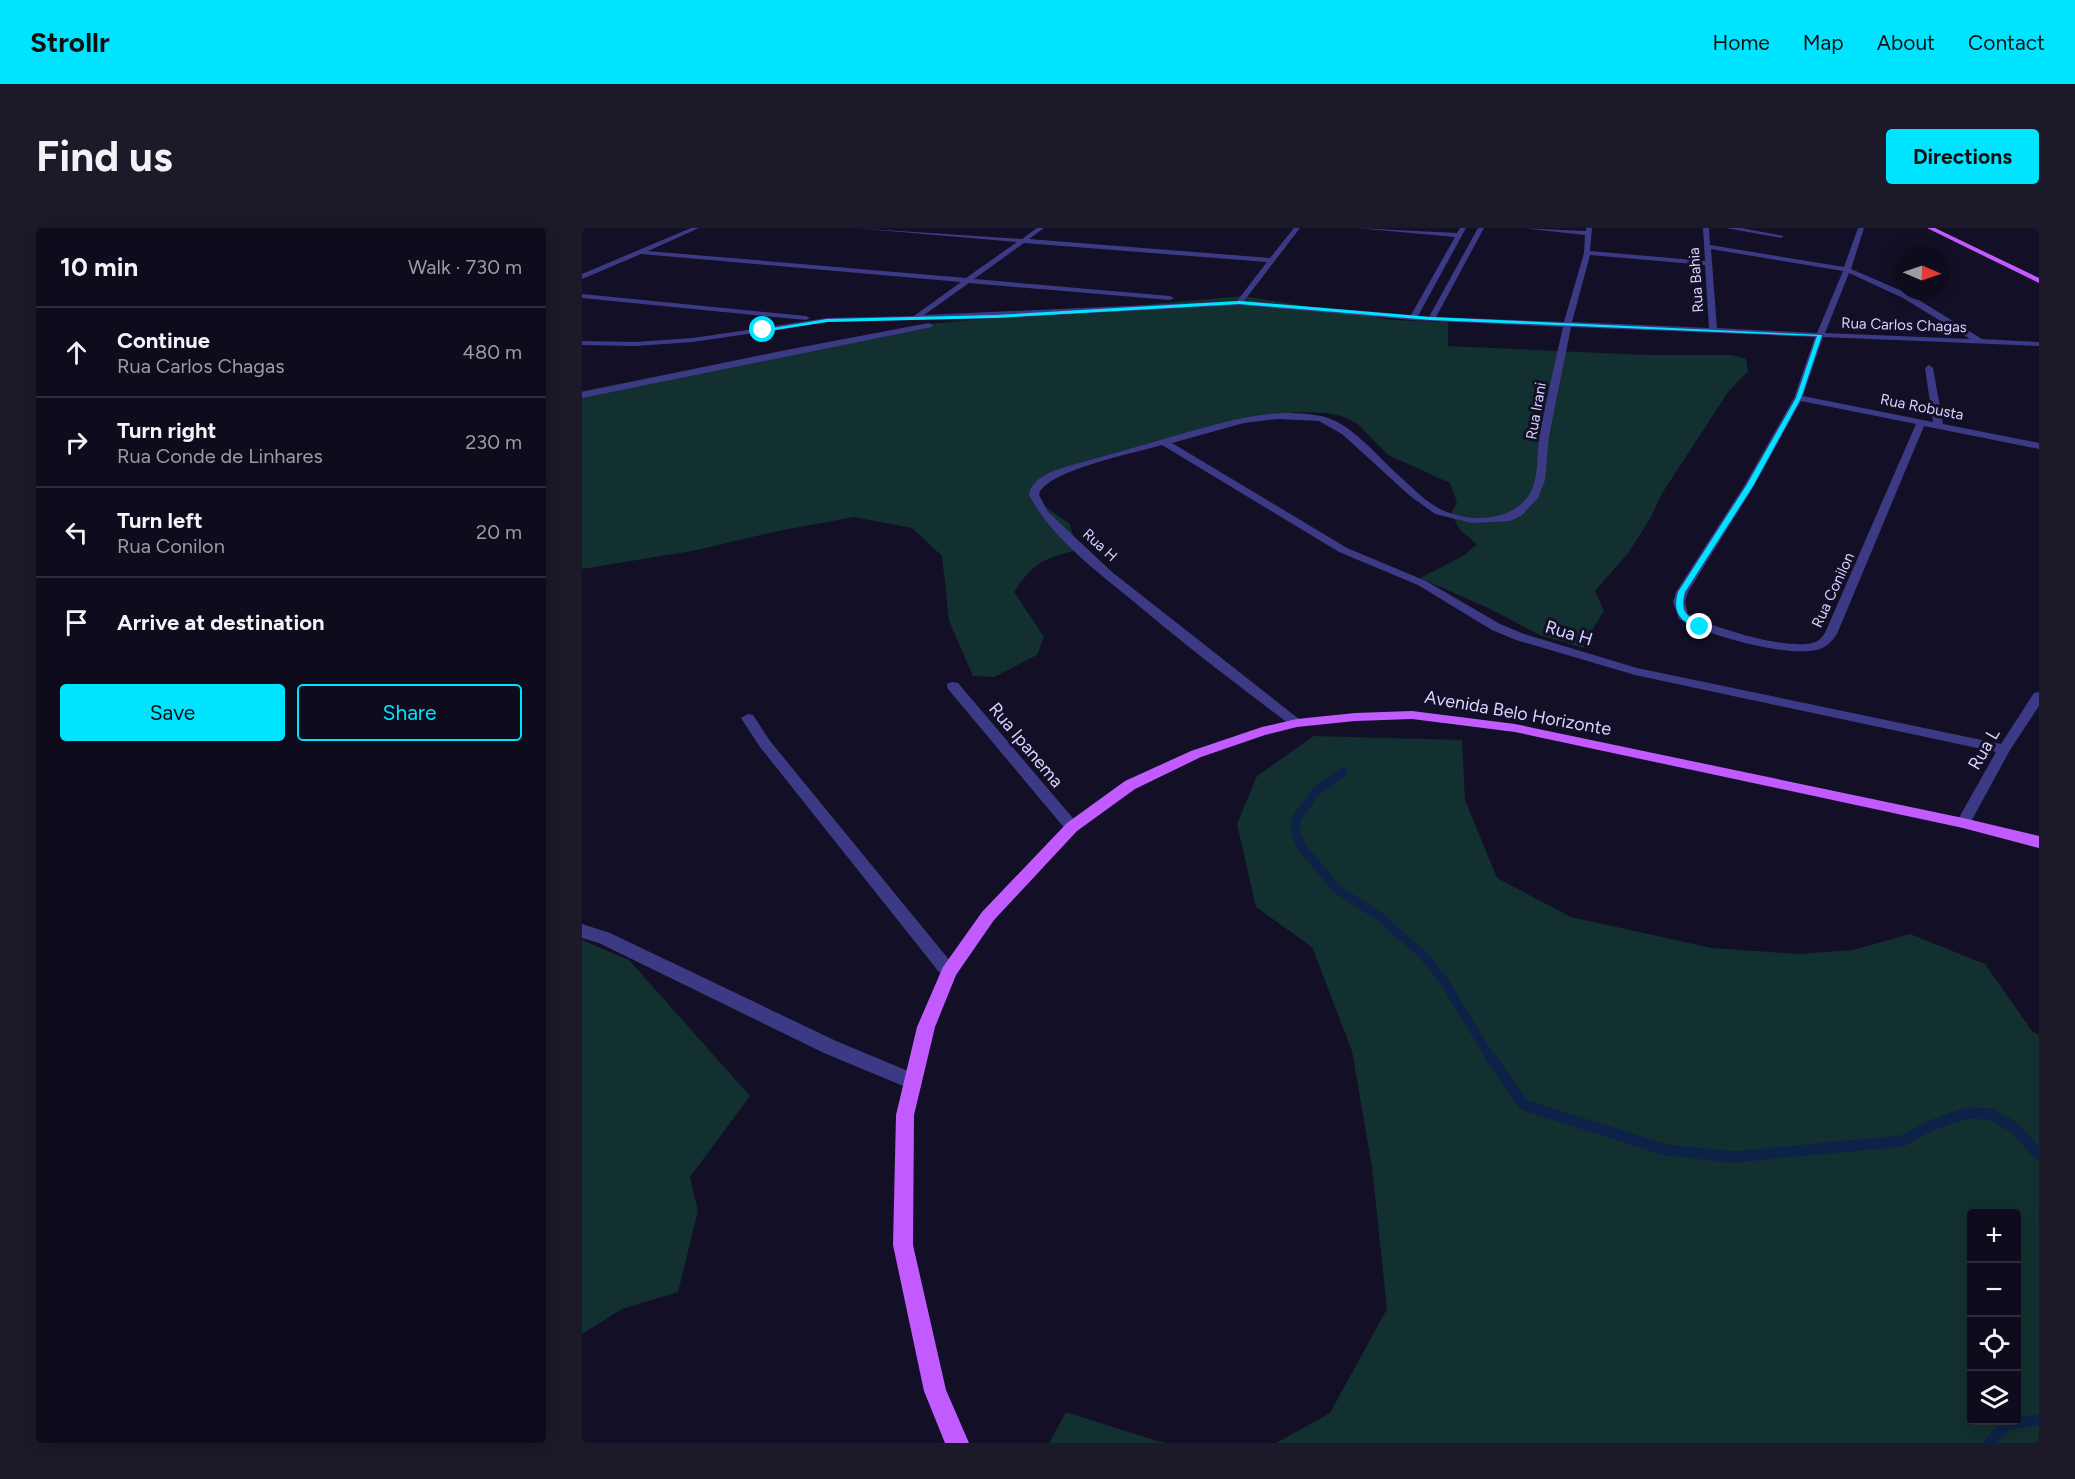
<!DOCTYPE html>
<html lang="en">
<head>
<meta charset="utf-8">
<style>
	body { margin:0; font-family:Figtree,sans-serif; background:#1c1929; color:#f1f3f6 }
	.controls { position:absolute; right:18px; bottom:18px; display:grid; overflow:hidden; border-radius:6px; box-shadow:0 3px 15px #0003 }
	.controls button { width:54px; height:54px; display:grid; place-items:center; padding:0; border:0; border-bottom:2px solid #2e2b3b; background:#0e0b1c; color:#f1f3f6; font:30px sans-serif }
	.compass { position:absolute; left:1313px; top:18px; width:54px; height:54px; border-radius:50%; background:#0e0b1c; box-shadow:0 3px 15px #0003; rotate:92deg }
	.stop { position:absolute; width:18px; height:18px; margin:-14px; border:4px solid #00e5ff; border-radius:50%; background:#fff }
	.stop.end { background:#00e5ff; border-color:#fff; box-shadow:0 2px 6px #0008 }
	.list { margin:0; padding:0; list-style:none }
	h2 { display:flex; justify-content:space-between; align-items:center; height:78px; margin:0; padding:0 24px; font-size:26px }
	h2 small { font-size:20px; font-weight:400; color:#9b9ba3 }
	.list li { display:grid; grid-template-columns:39px 1fr auto; gap:18px; align-items:center; box-sizing:border-box; height:90px; padding:0 24px; border-top:2px solid #2e2b3b }
	.list b { display:block; font-size:22px; white-space:nowrap }
	.list p { margin:0; font-size:20px; white-space:nowrap; color:#9b9ba3 }
	.list em { font-size:20px; font-style:normal; color:#9b9ba3 }
	.actions { display:flex; gap:12px; padding:18px 24px }
	.actions a { flex:1; padding:14px 0; border:2px solid #00e5ff; border-radius:6px; text-align:center; font-size:21px; color:#00e5ff }
	.actions .main { background:#00e5ff; color:#111 }
	.icon { flex:none; width:33px; height:33px; fill:none; stroke:currentColor; stroke-width:2; stroke-linecap:round; stroke-linejoin:round }
	.map { position:relative; flex:none; width:1457px; height:1215px; overflow:hidden; border-radius:6px }
	header { display:flex; align-items:center; gap:36px; box-sizing:border-box; height:84px; padding:0 30px; background:#00e5ff; color:#111 }
	header strong { font-size:28px }
	nav { display:flex; gap:33px; margin-inline-start:auto; font-size:21px }
	.intro { display:flex; align-items:center; justify-content:space-between; box-sizing:border-box; height:144px; padding:0 36px }
	h1 { margin:0; font-size:42px }
	.button { padding:15px 27px; border-radius:6px; background:#00e5ff; color:#111; font-size:21px; font-weight:700 }
	main { display:flex; gap:36px; padding:0 36px }
	aside { flex:1; background:#0e0b1c; border-radius:6px; box-shadow:0 3px 15px #0003 }
	.map>svg:first-child { display:block }
</style>
</head>
<body>
<header>
<strong>Strollr</strong>
<nav><a>Home</a><a>Map</a><a>About</a><a>Contact</a></nav>
</header>
<div class="intro"><h1>Find us</h1><a class="button">Directions</a></div>
<main>
<aside>
<h2>10 min<small>Walk · 730 m</small></h2>
<ul class="list">
<li><svg class="icon" aria-label="ahead" viewBox="0 0 24 24"><path d="M12 20V5M6 11l6-6 6 6"/></svg><div><b>Continue</b><p>Rua Carlos Chagas</p></div><em>480 m</em></li>
<li><svg class="icon" aria-label="right" viewBox="0 0 24 24"><path d="M7 20v-9h11M14 6l5 5-5 5"/></svg><div><b>Turn right</b><p>Rua Conde de Linhares</p></div><em>230 m</em></li>
<li><svg class="icon" aria-label="left" viewBox="0 0 24 24"><path d="M17 20v-9H6M10 6l-5 5 5 5"/></svg><div><b>Turn left</b><p>Rua Conilon</p></div><em>20 m</em></li>
<li><svg class="icon" aria-label="arrive" viewBox="0 0 24 24"><path d="M6 21V4h12l-3 4 3 4H6"/></svg><div><b>Arrive at destination</b></div></li>
</ul>
<div class="actions"><a class="main">Save</a><a>Share</a></div>
</aside>
<div class="map">
<svg width="1457" height="1215" viewBox="0 0 1457 1215">
	<rect width="100%" height="100%" fill="#130f26"/>
	<!-- green -->
	<g fill="#12302f" fill-rule="evenodd">
		<path d="M661,68L810,92L866,94V118L1065,127H1150L1164,131L1166,143L1146,164L1079,267L1069,289L1047,324L1013,363L1022,383L1001,417L1003,420L960,408L906,380L838,350L881,328L895,316L878,302L869,285L875,274L868,255L806,227L776,196L760,188L744,185L715,184L658,193L468,247L455,261L461,277L488,296L495,322C461,331 452,334 432,364L462,409L455,427L412,449L391,448L367,393L360,328L330,300L272,289L196,303L110,323L0,341V163L335,97Z"/>
		<path d="M732,508L880,512L883,572L915,650L989,689L1130,720L1216,726L1271,722L1328,706L1403,736L1450,803L1457,807V1215H694L748,1185L805,1081L790,939L770,823L730,719L674,679L655,596L675,548ZM1390,986H1434V1192H1390Z"/>
		<path d="M0,712L47,732L168,868L108,949L116,983L96,1064L40,1081L0,1106Z"/>
		<path d="M484,1184L575,1213L585,1215H467Z"/>
	</g>
	<g fill="none" stroke-linecap="round" stroke-linejoin="round">
		<!-- stream-far1 -->
		<path stroke="#0c2248" stroke-width="9" d="M761,544L734,563L715,590L713,602L719,618L756,662L797,688L841,727L862,753L910,832"/>
		<!-- stream -->
		<g stroke="#0c2248" stroke-width="11">
			<path d="M909,830L942,877L1084,922L1152,929L1320,913L1350,897L1385,885L1409,886L1433,900L1457,927"/>
			<path d="M1407,1215L1425,1196L1457,1192"/>
		</g>
		<!-- minor -->
		<g fill="#3d3a85" fill-rule="evenodd">
			<path d="M109,0H117L66,23L384,50L435,14L272,0L440,11L455,0H462L447,11L688,30L712,0H718L662,73L829,87L873,9L774,0L875,5L878,0H884L836,88L847,89L896,0H902L854,89L982,94L1002,25L1003,7L939,0L1004,3V0H1010L1008,23L1123,33L1121,0H1127L1128,17L1262,39L1276,0H1282L1269,41L1327,66L1400,111L1457,114V118L1241,109L1221,168L1351,194L1343,140L1347,137L1351,140L1361,196L1457,215V221L1342,198L1255,406C1250,413 1246,418 1238,421C1208,431 1124,407 1097,391L1091,374L1094,364L1162,258L1212,170L1233,109L989,99L967,208L963,252L956,270L939,288L928,293L890,295L853,286L827,267L760,206L737,193L695,191L662,195L590,215L765,320L844,353L918,396L942,406L1055,440L1419,516L1452,465L1457,464V478L1428,522L1386,599L1381,600L1374,595L1414,524L1053,447L934,412L910,402L836,357L757,324L580,217C557,224 461,243 457,267L466,284L530,344L722,495L720,498H710C654,456 598,413 545,368C509,339 469,308 447,267C450,250 468,244 483,239C519,229 555,219 592,208C639,195 689,178 739,188C768,194 793,226 814,245C828,257 843,274 860,282C888,295 929,294 947,267C958,250 954,225 958,205C965,170 973,134 981,99L831,92L657,77L414,90L245,94L111,114L53,118L0,117V113L53,114L111,110L245,90L332,88L379,54L59,26L0,51V46ZM442,15L685,34L655,73L342,87L387,55L588,72L592,70L588,68L392,51ZM1129,21L1261,43L1235,105L1135,100ZM1008,27L1123,37L1127,100L990,94ZM1267,45L1321,70L1388,111L1243,105ZM1219,173L1334,196L1243,405C1240,409 1237,413 1233,414C1209,424 1128,399 1106,386L1103,374L1106,364L1172,258Z"/>
			<path d="M1144,0H1159L1202,8L1199,10Z"/>
			<path d="M0,66L224,88L228,90L224,92L0,70Z"/>
			<path d="M347,95L351,97L350,99L0,170V164L199,123Z"/>
			<path d="M371,454L376,455L495,595L497,599L495,603H485L366,461L365,458L366,455Z"/>
			<path d="M166,486L171,487L188,513L373,739L375,744L373,749L367,751L361,749L178,519L159,490Z"/>
			<path d="M0,696L28,705L254,813L338,848L340,854L338,860L331,862L242,825L17,715L0,710Z"/>
		</g>
		<!-- major -->
		<g fill="#c25bff" fill-rule="evenodd">
			<path d="M1345,0H1353L1457,50V55Z"/>
			<path d="M830,483L933,496L1381,590L1457,608V620L1381,600L933,504L830,491L773,493L715,499L683,507L619,529L553,561L495,603L412,692L374,747L353,799L332,887L331,1017L364,1162L387,1215H363L342,1163L311,1017L314,887L335,799L361,739L400,684L485,595L543,553L609,523L680,499L715,491L773,485Z"/>
		</g>
	</g>
	<!-- route -->
	<path fill="#00e5ff" d="M657,73L849,89L1240,107L1219,170L1171,258L1103,364C1097,387 1106,387 1122,399L1118,401C1098,394 1090,384 1096,364L1164,258L1214,170L1235,108L849,92L657,76L414,90L245,94L181,104L178,102L245,91L414,87Z"/>
	<g text-anchor="middle" dominant-baseline="central" stroke-width="6" stroke-linejoin="round" paint-order="stroke">
		<!-- far-street labels -->
		<g font-size="15" fill="#d9d4ff" stroke="#130f26">
			<text transform="translate(1114 52) rotate(-94)">Rua Bahia</text>
			<text transform="translate(1322 97) rotate(2)">Rua Carlos Chagas</text>
			<text transform="translate(1340 179) rotate(11)">Rua Robusta</text>
			<text transform="translate(954 183) rotate(-80)">Rua Irani</text>
			<text transform="translate(518 317) rotate(42)">Rua H</text>
			<text transform="translate(1251 362) rotate(-65)">Rua Conilon</text>
		</g>
		<!-- street labels -->
		<g font-size="18" fill="#d9d4ff" stroke="#130f26">
			<text transform="translate(987 405) rotate(17)">Rua H</text>
			<text transform="translate(936 485) rotate(10)">Avenida Belo Horizonte</text>
			<text transform="translate(444 517) rotate(50)">Rua Ipanema</text>
			<text transform="translate(1402 521) rotate(-60)">Rua L</text>
		</g>
	</g>
</svg>
<div class="controls">
<button>+</button>
<button>−</button>
<button><svg class="icon" aria-label="locate" viewBox="0 0 24 24"><circle cx="12" cy="12" r="6"/><path d="M12 2v4M12 18v4M2 12h4M18 12h4"/></svg></button>
<button><svg class="icon" aria-label="layers" viewBox="0 0 24 24"><path d="M12 4l9 5-9 5-9-5zM3 14l9 5 9-5"/></svg></button>
</div>
<svg class="compass" viewBox="-18 -18 36 36"><path d="M0-13l5 13h-10z" fill="#e53935"/><path d="M0 13l5-13h-10z" fill="#9b9ba3"/></svg>
<div class="stop" style="left:181px;top:102px"></div>
<div class="stop end" style="left:1118px;top:399px"></div>
</div>
</main>
</body>
</html>
